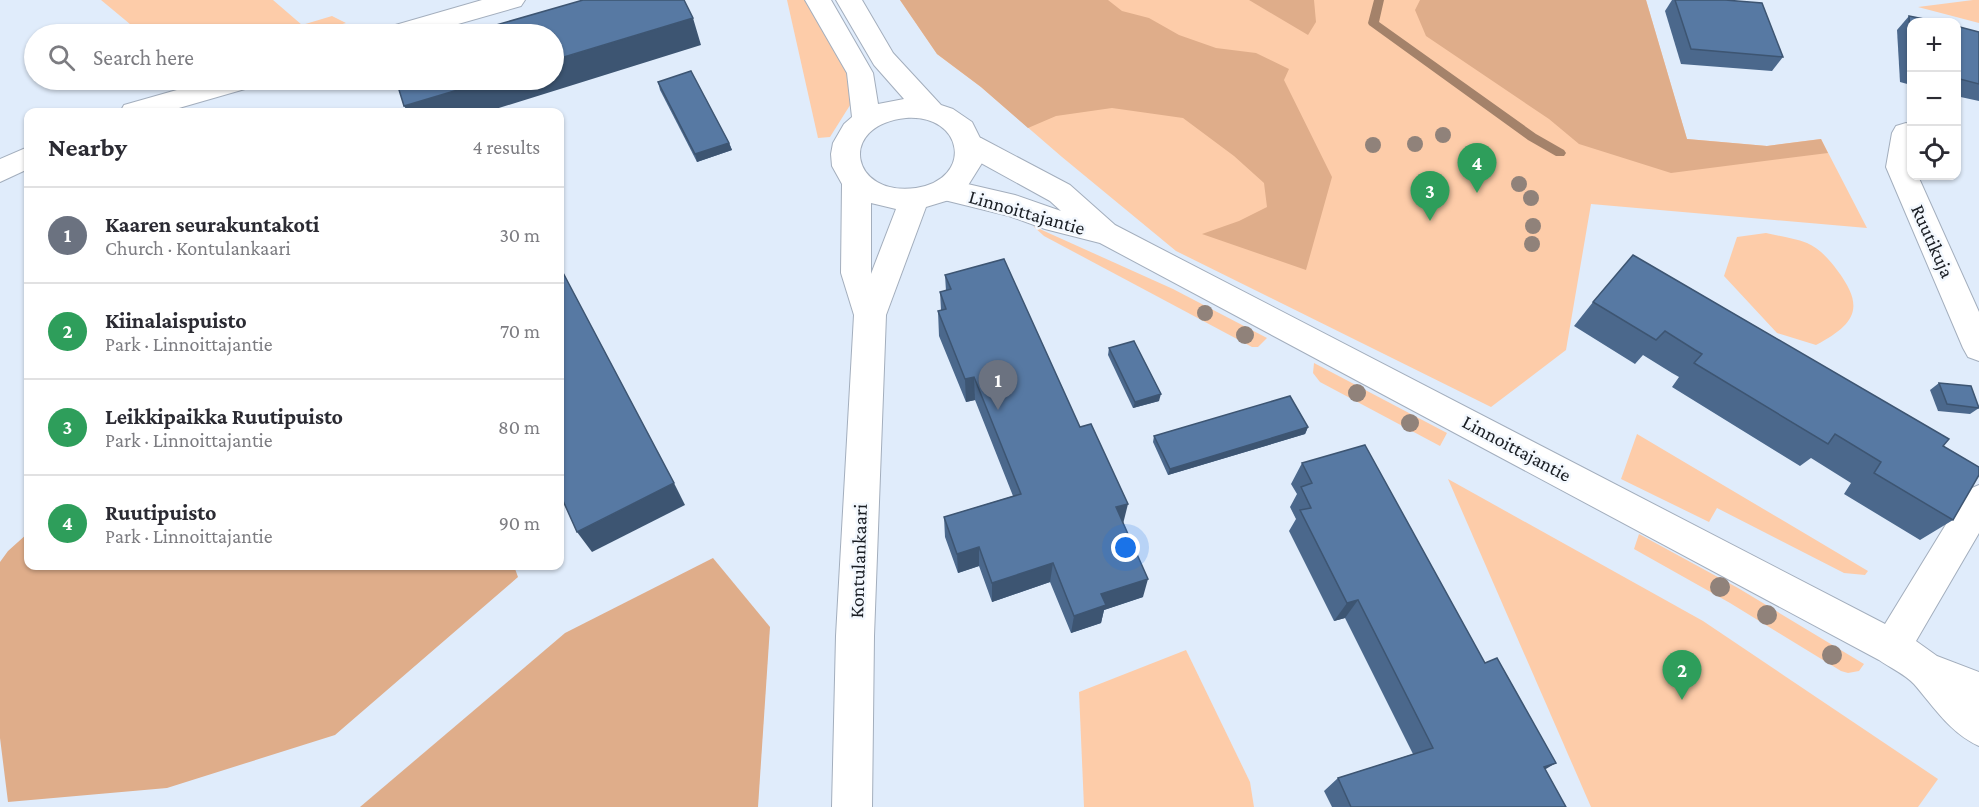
<!DOCTYPE html>
<html lang="en">
<head>
<meta charset="utf-8">
<style>
	body { margin:0; font-family:"Crimson Pro",serif; background:#f7f7f7; color:#2b2b33 }
	.controls { position:absolute; right:18px; top:18px; display:grid; overflow:hidden; border-radius:12px; box-shadow:0 2px 4px #0004 }
	.controls button { width:54px; height:54px; display:grid; place-items:center; padding:0; border:0; border-bottom:2px solid #e1e1e2; background:#fff; color:#2b2b33; font:30px sans-serif }
	.you { position:absolute; left:1126px; top:548px; width:21px; height:21px; margin:-15px; border:4px solid #fff; border-radius:50%; background:#1a73e8; box-shadow:0 0 0 9px #1a73e833 }
	.badge { display:grid; place-items:center; width:39px; height:39px; border-radius:50%; background:#111827; color:#fff; font-size:20px; font-weight:700 }
	.pin { position:absolute; translate:-50% -50px; filter:drop-shadow(0 2px 3px #0008) }
	.pin::after { content:''; position:absolute; top:32px; width:21px; height:18px; background:inherit; clip-path:polygon(0 0,100% 0,50% 100%) }
	.list { margin:0; padding:0; list-style:none }
	h2 { display:flex; justify-content:space-between; align-items:center; height:78px; margin:0; padding:0 24px; font-size:26px }
	h2 small { font-size:20px; font-weight:400; color:#7c7c81 }
	.list li { display:grid; grid-template-columns:39px 1fr auto; gap:18px; align-items:center; box-sizing:border-box; height:96px; padding:0 24px; border-top:2px solid #e1e1e2 }
	.list b { display:block; font-size:22px; white-space:nowrap }
	.list p { margin:0; font-size:20px; white-space:nowrap; color:#7c7c81 }
	.list em { font-size:20px; font-style:normal; color:#7c7c81 }
	.icon { flex:none; width:33px; height:33px; fill:none; stroke:currentColor; stroke-width:2; stroke-linecap:round; stroke-linejoin:round }
	.map { position:relative; flex:none; width:1979px; height:807px; overflow:hidden }
	.search { position:absolute; background:#fff; box-shadow:0 2px 4px #0004; left:24px; top:24px; width:540px; height:66px; display:flex; align-items:center; gap:15px; box-sizing:border-box; padding:0 21px; border-radius:33px; color:#7c7c81; font-size:22px }
	.panel { position:absolute; background:#fff; box-shadow:0 2px 4px #0004; left:24px; top:108px; width:540px; height:462px; border-radius:12px }
	.map>svg:first-child { display:block }
</style>
</head>
<body>
<div class="map">
<svg width="1979" height="807" viewBox="0 0 1979 807">
	<rect width="100%" height="100%" fill="#e0ecfb"/>
	<!-- green -->
	<g fill="#fdcca9">
		<path d="M101,0H273L302,25L332,16L346,23L310,34H142Z"/>
		<path d="M787,0H806L849,67L852,102L830,137L818,138Z"/>
		<path d="M900,0H1646L1687,139L1767,146L1821,139L1867,228L1591,204L1566,350L1491,407L1176,251L1062,157L981,87L937,54Z"/>
		<path d="M1979,0V23L1918,7L1973,0Z"/>
		<path d="M1033,226L1173,289L1267,338L1258,347H1252L1044,236Z"/>
		<path d="M1766,233C1779,236 1794,238 1807,243C1819,248 1830,260 1837,270C1866,308 1855,324 1816,345L1777,333L1724,276L1737,237Z"/>
		<path d="M1314,363L1447,433L1440,446L1320,382L1313,373Z"/>
		<path d="M1637,434L1868,571L1865,575L1844,573L1717,508L1709,522L1621,479Z"/>
		<path d="M1448,479L1703,621L1938,779L1918,807H1591Z"/>
		<path d="M1639,534L1738,588L1864,664L1859,671L1848,673L1841,671L1730,603L1634,549Z"/>
		<path d="M1186,650L1250,782L1254,807H1084L1079,692Z"/>
	</g>
	<!-- forest -->
	<g fill="#dfad8a">
		<path d="M900,0H1108L1122,11L1149,18L1179,35L1216,48L1256,53L1289,69L1284,80L1332,177L1306,270L1202,234L1239,221L1267,207L1264,183L1234,156L1183,118L1112,108L1056,116L1028,128L981,87L937,54Z"/>
		<path d="M1249,0H1314L1316,22L1308,35Z"/>
		<path d="M1420,0H1646L1687,139L1767,146L1821,139L1828,153L1671,173L1579,144L1549,119L1426,36L1415,10Z"/>
		<path d="M28,533V566H514L518,577L335,735L167,788L8,802L0,738V562L8,551Z"/>
		<path d="M713,558L770,627L758,807H360L565,633Z"/>
	</g>
	<g fill="none" stroke-linecap="round" stroke-linejoin="round">
		<!-- stream -->
		<path fill="#a4826a" fill-rule="evenodd" d="M1374,0H1384L1379,22L1536,134L1564,150L1566,153L1564,156H1556L1528,140L1369,25L1368,23Z"/>
		<!-- street casing -->
		<g stroke="#a3aebd" stroke-width="2">
			<g id="street">
				<path d="M482,0H525L521,6L423,34H381L385,28Z"/>
				<path d="M212,80H255L252,87L165,112H120L124,105Z"/>
				<path d="M1906,123L1912,125V176H1918L1979,312V361L1968,357L1963,348L1886,167L1892,133L1896,126Z"/>
				<path d="M971,135L981,138L1070,185L1115,225L1885,624L1967,490L1979,485V533L1916,641L1937,656L1979,672V746C1950,733 1934,707 1914,684C1906,675 1889,667 1879,660L1100,243L1045,229L1009,216L936,198L931,190L936,182L946,179L1015,195L1061,211L1050,201L961,152L957,145L961,138Z"/>
				<path d="M28,147V169L0,182V159Z"/>
			</g>
		</g>
		<!-- secondary casing -->
		<g stroke="#a3aebd" stroke-width="2">
			<path id="secondary" d="M805,0H831L873,73L878,104L904,99L874,65L836,0H862L893,53L941,105L953,109L972,122L984,146L982,163L967,187L949,200L926,207L886,315L874,636L872,807H832L836,636L854,315L841,273L842,184L832,166L831,154L833,143L844,124L852,117L847,73ZM906,118C964,114 974,179 916,188C850,197 837,125 906,118ZM871,203L896,209L871,274Z"/>
		</g>
		<!-- street -->
		<use href="#street" fill="#fff" fill-rule="evenodd"/>
		<!-- secondary -->
		<use href="#secondary" fill="#fff" fill-rule="evenodd"/>
	</g>
	<!-- trees -->
	<g fill="#90827a">
		<circle cx="1443" cy="135" r="8"/>
		<circle cx="1415" cy="144" r="8"/>
		<circle cx="1373" cy="145" r="8"/>
		<circle cx="1519" cy="184" r="8"/>
		<circle cx="1531" cy="198" r="8"/>
		<circle cx="1533" cy="226" r="8"/>
		<circle cx="1532" cy="244" r="8"/>
		<circle cx="1205" cy="313" r="8"/>
		<circle cx="1245" cy="335" r="9"/>
		<circle cx="1357" cy="393" r="9"/>
		<circle cx="1410" cy="423" r="9"/>
		<circle cx="1720" cy="587" r="10"/>
		<circle cx="1767" cy="615" r="10"/>
		<circle cx="1832" cy="655" r="10"/>
	</g>
	<!-- wall -->
	<g fill="#4b688c">
		<path d="M1672,0H1725L1783,57L1772,71L1681,64L1665,11Z"/>
		<path d="M1909,16L1911,22V85L1900,82L1897,30Z"/>
		<path d="M1956,26L1979,32V101L1956,96Z"/>
		<path d="M658,82L729,143L732,150L697,162L660,90Z"/>
		<path d="M945,275L1123,524L1143,597L1104,610L1101,623L1071,633L1050,582L992,602L979,566L958,573L945,537L944,517L1013,496L975,400L966,402L939,336L938,311L941,310L940,292L946,291Z"/>
		<path d="M1593,302L1943,446L1953,520L1920,540L1844,494L1851,483L1811,458L1800,466L1672,387L1679,377L1672,373L1643,355L1635,364L1574,326Z"/>
		<path d="M1109,348L1159,401L1133,408L1108,355Z"/>
		<path d="M1939,383L1979,408L1970,414L1938,411L1930,390Z"/>
		<path d="M1308,427L1305,434L1168,475L1153,442L1154,436Z"/>
		<path d="M1302,463L1545,770L1566,807H1332L1324,791L1338,778L1413,754L1345,618L1334,621L1289,531L1296,519L1290,507L1297,494L1291,484Z"/>
	</g>
	<!-- shaded-wall -->
	<g fill="#3d5572">
		<path d="M693,18L701,45L486,112H408L404,106L491,80H554V60Z"/>
		<path d="M729,143L732,150L697,162L695,154Z"/>
		<path d="M974,377L975,400L966,402L965,379Z"/>
		<path d="M1161,394L1159,401L1133,408L1135,402Z"/>
		<path d="M1308,427L1305,434L1168,475L1170,469Z"/>
		<path d="M674,483L685,505L592,552L577,532Z"/>
		<path d="M1128,504L1123,524L1116,507Z"/>
		<path d="M979,547V566L958,573L957,554Z"/>
		<path d="M1053,563L1050,582L992,602V583Z"/>
		<path d="M1148,579L1143,597L1104,610L1101,623L1071,633L1074,616L1101,594Z"/>
		<path d="M1358,600L1345,618L1334,621L1347,603Z"/>
		<path d="M1556,763L1534,776L1544,767Z"/>
	</g>
	<!-- building -->
	<g fill="#5779a3" stroke="#3d5572" stroke-width="1.5">
		<path d="M583,0H684L693,18L554,60V34H465Z"/>
		<path d="M1675,0H1725L1762,3L1783,57L1691,49Z"/>
		<path d="M1909,16L1939,22H1911V50Z"/>
		<path d="M1956,26L1979,32V84L1956,78Z"/>
		<path d="M691,71L729,143L695,154L658,82Z"/>
		<path d="M396,80H491L404,106Z"/>
		<path d="M1633,255L1949,439L1943,446L1979,467V475L1953,520L1874,473L1881,462L1835,434L1828,444L1694,363L1702,354L1695,350L1665,331L1656,340L1593,302Z"/>
		<path d="M1004,259L1080,427L1091,424L1128,504L1116,507L1148,579L1101,594L1106,605L1074,616L1053,563L992,583L979,547L957,554L944,517L1021,494L974,377L965,379L938,311L946,309L940,292L951,289L945,275Z"/>
		<path d="M560,267L674,483L577,532L560,494Z"/>
		<path d="M1134,341L1161,394L1135,402L1109,348Z"/>
		<path d="M1939,383L1971,386L1979,408L1947,404Z"/>
		<path d="M1290,396L1308,427L1170,469L1154,436Z"/>
		<path d="M1365,445L1485,663L1497,658L1556,763L1544,767L1566,807H1351L1338,778L1433,748L1358,600L1347,603L1300,510L1311,508L1301,487L1312,483L1302,463Z"/>
	</g>
	<g text-anchor="middle" dominant-baseline="central" stroke-width="5" stroke-linejoin="round" paint-order="stroke">
		<!-- street labels -->
		<g font-size="20" fill="#191d23" stroke="#f3f8fe">
			<text transform="translate(1027 212) rotate(16)">Linnoittajantie</text>
			<text transform="translate(1933 241) rotate(66)">Ruutikuja</text>
			<text transform="translate(1517 448) rotate(28)">Linnoittajantie</text>
			<text transform="translate(858 561) rotate(-88)">Kontulankaari</text>
		</g>
	</g>
</svg>
<div class="controls">
<button>+</button>
<button>−</button>
<button><svg class="icon" aria-label="locate" viewBox="0 0 24 24"><circle cx="12" cy="12" r="6"/><path d="M12 2v4M12 18v4M2 12h4M18 12h4"/></svg></button>
</div>
<div class="you"></div>
<div class="pin badge" style="left:998px;top:410px;background:#6b7280">1</div>
<div class="pin badge" style="left:1682px;top:700px;background:#2e9e5b">2</div>
<div class="pin badge" style="left:1430px;top:221px;background:#2e9e5b">3</div>
<div class="pin badge" style="left:1477px;top:193px;background:#2e9e5b">4</div>
<div class="search"><svg class="icon" aria-label="search" viewBox="0 0 24 24"><circle cx="10" cy="10" r="6"/><path d="M15 15l6 6"/></svg>Search here</div>
<section class="panel">
<h2>Nearby<small>4 results</small></h2>
<ul class="list">
<li><span class="badge" style="background:#6b7280">1</span><div><b>Kaaren seurakuntakoti</b><p>Church · Kontulankaari</p></div><em>30 m</em></li>
<li><span class="badge" style="background:#2e9e5b">2</span><div><b>Kiinalaispuisto</b><p>Park · Linnoittajantie</p></div><em>70 m</em></li>
<li><span class="badge" style="background:#2e9e5b">3</span><div><b>Leikkipaikka Ruutipuisto</b><p>Park · Linnoittajantie</p></div><em>80 m</em></li>
<li><span class="badge" style="background:#2e9e5b">4</span><div><b>Ruutipuisto</b><p>Park · Linnoittajantie</p></div><em>90 m</em></li>
</ul>
</section>
</div>
</body>
</html>
